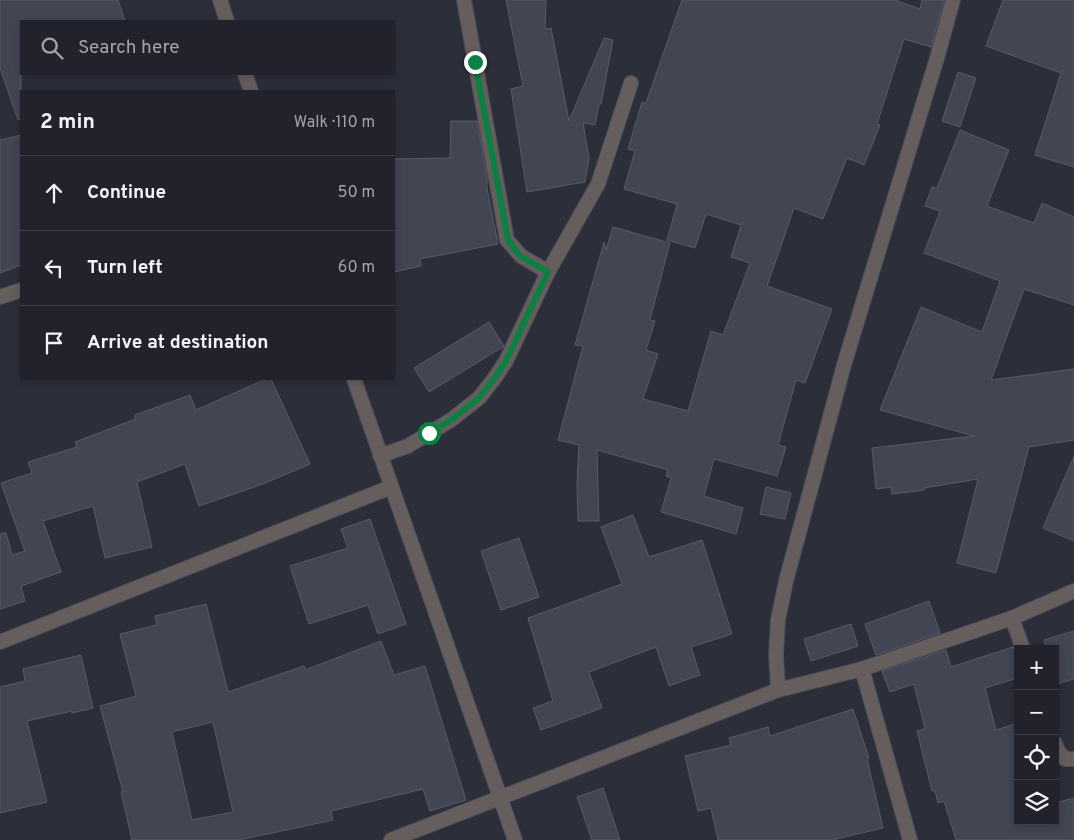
<!DOCTYPE html>
<html lang="en">
<head>
<meta charset="utf-8">
<style>
	body { margin:0; font-family:Overpass,sans-serif; background:#292a34; color:#f1f3f6 }
	.controls { position:absolute; right:15px; bottom:15px; display:grid; overflow:hidden; border-radius:0px; box-shadow:0 2px 8px #0003 }
	.controls button { width:45px; height:45px; display:grid; place-items:center; padding:0; border:0; border-bottom:1px solid #3e3f48; background:#21222c; color:#f1f3f6; font:25px sans-serif }
	.stop { position:absolute; width:15px; height:15px; margin:-11px; border:4px solid #0b8043; border-radius:50%; background:#fff }
	.stop.end { background:#0b8043; border-color:#fff; box-shadow:0 1px 5px #0008 }
	.list { margin:0; padding:0; list-style:none }
	h2 { display:flex; justify-content:space-between; align-items:center; height:65px; margin:0; padding:0 20px; font-size:21px }
	h2 small { font-size:16px; font-weight:400; color:#a2a4a9 }
	.list li { display:grid; grid-template-columns:32px 1fr auto; gap:15px; align-items:center; box-sizing:border-box; height:75px; padding:0 20px; border-top:1px solid #3e3f48 }
	.list b { display:block; font-size:19px; white-space:nowrap }
	.list em { font-size:16px; font-style:normal; color:#a2a4a9 }
	.icon { flex:none; width:28px; height:28px; fill:none; stroke:currentColor; stroke-width:2; stroke-linecap:round; stroke-linejoin:round }
	.map { position:relative; flex:none; width:1074px; height:840px; overflow:hidden }
	.search { position:absolute; background:#21222c; box-shadow:0 2px 8px #0003; left:20px; top:20px; width:375px; height:55px; display:flex; align-items:center; gap:12px; box-sizing:border-box; padding:0 18px; border-radius:0px; color:#a2a4a9; font-size:19px }
	.panel { position:absolute; background:#21222c; box-shadow:0 2px 8px #0003; left:20px; top:90px; width:375px; height:290px; border-radius:0px }
	.map>svg:first-child { display:block }
</style>
</head>
<body>
<div class="map">
<svg width="1074" height="840" viewBox="0 0 1074 840">
	<rect width="100%" height="100%" fill="#2c2e3a"/>
	<!-- building -->
	<g fill="#424552" stroke="#585b68" fill-rule="evenodd">
		<path d="M0,0H118L125,21H21V119L18,120L0,68Z"/>
		<path d="M506,0H546L545,29L551,28L569,121L604,38L613,40L601,104H599L595,125L583,123L589,158L585,182L527,192L511,89L523,86Z"/>
		<path d="M682,0H895L920,9L922,0H944L931,47L904,39L877,124L880,125L864,165L847,158L823,219L794,208L767,286L832,309L805,383L796,380L778,445L786,447L777,476L714,459L704,496L743,508L736,534L661,512L671,478L666,476L668,470L597,450L599,521H578L577,483L579,445L558,440L583,346L575,345L604,242L606,250L613,227L670,243L650,320L655,321L646,350L658,354L643,399L688,411L711,331L723,335L750,263L731,257L741,225L706,214L695,248L667,240L677,204L624,189L635,151L628,149L642,102L646,103Z"/>
		<path d="M1003,0H1074V167L1035,155L1061,73L986,46Z"/>
		<path d="M958,72L976,78L960,127L942,121Z"/>
		<path d="M451,121H477L487,176V188L498,244L420,259L421,266L394,272V159L450,158Z"/>
		<path d="M960,130L1009,150L987,206L1034,223L1042,203L1074,217V305L1024,289L991,380L1074,369V440L1029,447L996,573L957,563L978,479L924,488V490L892,494L891,487L876,489L872,448L974,436L880,410L921,307L982,332L1000,281L924,253L940,211L925,206L932,187L937,188Z"/>
		<path d="M21,135V265L0,273V140Z"/>
		<path d="M489,322L504,346L503,347L429,392L414,368Z"/>
		<path d="M266,379H271L310,464L263,484L199,506L185,464L137,482L152,547L105,558L93,506L43,521L61,572L21,586L25,601L0,609V534L6,533L12,555L25,551L12,515L1,483L32,473L28,462L77,447L75,442L136,419L135,415L190,395L196,410Z"/>
		<path d="M1074,456V541L1043,528Z"/>
		<path d="M766,487L791,493L785,519L760,514Z"/>
		<path d="M633,515L649,557L702,540L732,634L691,647L700,675L669,686L656,647L589,672L602,708L541,730L533,708L553,701L528,618L622,584L601,527Z"/>
		<path d="M370,519L406,624L378,634L368,605L309,624L290,566L348,548L341,529Z"/>
		<path d="M519,538L539,597L501,610L481,551Z"/>
		<path d="M929,601L940,633L876,655L865,624Z"/>
		<path d="M206,604L228,692L304,666L305,670L381,641L394,675L425,666L466,800L430,811L423,789L331,811L333,820L239,840H132L121,792H123L100,706L136,696L120,634L157,625L155,616ZM213,722L233,812L192,820L172,732Z"/>
		<path d="M851,624L858,646L811,661L804,639Z"/>
		<path d="M1074,631V679L1057,684L1055,677V649H1047L1044,640Z"/>
		<path d="M1013,647L1018,656V678L985,688L996,730L1018,723V821H1055V790L1059,802L1074,798V840H956L944,801L938,803L935,791H932L917,731L925,729L914,684L890,692L882,671L946,650L951,667Z"/>
		<path d="M81,655L93,708L72,713V711L27,721L47,802L0,813V687L25,681L23,669Z"/>
		<path d="M853,709L869,758L867,759L883,828L832,840H718L711,808L698,811L685,756L731,745L729,738L768,727L770,736Z"/>
		<path d="M603,788L620,840H592L577,797Z"/>
	</g>
	<g fill="none" stroke-linecap="round" stroke-linejoin="round">
		<!-- minor casing -->
		<g stroke="#494b57" stroke-width="16">
			<g id="minor">
				<path d="M548,272L598,184L631,83"/>
				<path d="M0,297L21,290"/>
				<path d="M380,456L408,446L451,420L479,398L494,379L506,361L548,272L521,256L507,240L464,0"/>
				<path d="M1012,618L1023,649"/>
				<path d="M0,642L391,487"/>
				<path d="M862,669L910,840"/>
				<path d="M778,690L776,654L778,620L786,581L844,365L937,58L953,0"/>
				<path d="M1055,743L1058,751L1065,759H1074"/>
				<path d="M391,840L778,690L862,669L1012,618L1074,591"/>
			</g>
		</g>
		<!-- tertiary casing -->
		<g stroke="#494b57" stroke-width="16">
			<g id="tertiary">
				<path d="M220,0L227,21"/>
				<path d="M245,74L251,91"/>
				<path d="M354,379L515,840"/>
			</g>
		</g>
		<!-- minor -->
		<use href="#minor" stroke="#665e5d" stroke-width="14"/>
		<!-- tertiary -->
		<use href="#tertiary" stroke="#665e5d" stroke-width="14"/>
	</g>
	<g fill="none" stroke-linecap="round" stroke-linejoin="round">
		<!-- route -->
		<path stroke="#0b8043" stroke-width="6" d="M429,433L451,420L479,398L494,379L506,361L548,272L520,256L508,240L475,62"/>
	</g>
</svg>
<div class="controls">
<button>+</button>
<button>−</button>
<button><svg class="icon" aria-label="locate" viewBox="0 0 24 24"><circle cx="12" cy="12" r="6"/><path d="M12 2v4M12 18v4M2 12h4M18 12h4"/></svg></button>
<button><svg class="icon" aria-label="layers" viewBox="0 0 24 24"><path d="M12 4l9 5-9 5-9-5zM3 14l9 5 9-5"/></svg></button>
</div>
<div class="stop" style="left:429px;top:433px"></div>
<div class="stop end" style="left:475px;top:62px"></div>
<div class="search"><svg class="icon" aria-label="search" viewBox="0 0 24 24"><circle cx="10" cy="10" r="6"/><path d="M15 15l6 6"/></svg>Search here</div>
<section class="panel">
<h2>2 min<small>Walk · 110 m</small></h2>
<ul class="list">
<li><svg class="icon" aria-label="ahead" viewBox="0 0 24 24"><path d="M12 20V5M6 11l6-6 6 6"/></svg><div><b>Continue</b></div><em>50 m</em></li>
<li><svg class="icon" aria-label="left" viewBox="0 0 24 24"><path d="M17 20v-9H6M10 6l-5 5 5 5"/></svg><div><b>Turn left</b></div><em>60 m</em></li>
<li><svg class="icon" aria-label="arrive" viewBox="0 0 24 24"><path d="M6 21V4h12l-3 4 3 4H6"/></svg><div><b>Arrive at destination</b></div></li>
</ul>
</section>
</div>
</body>
</html>
